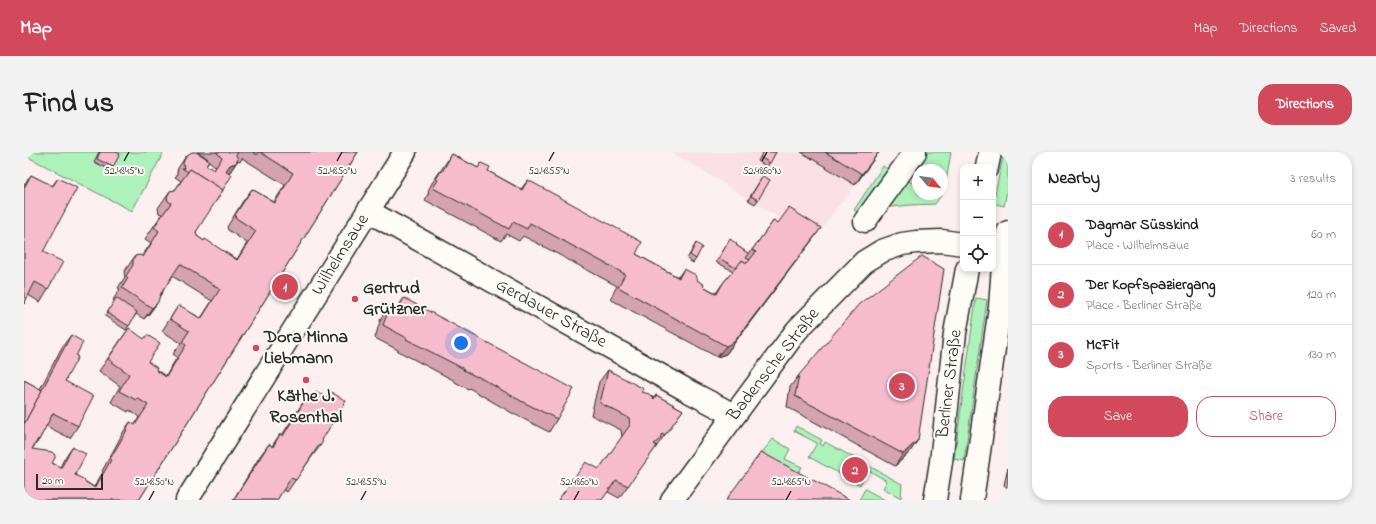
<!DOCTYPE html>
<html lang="en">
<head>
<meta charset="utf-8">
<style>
	body { margin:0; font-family:"Indie Flower",sans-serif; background:#f2f2f2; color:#222 }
	.controls { position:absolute; right:12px; top:12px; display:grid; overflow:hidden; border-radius:8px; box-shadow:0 2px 6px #0003 }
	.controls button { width:36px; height:36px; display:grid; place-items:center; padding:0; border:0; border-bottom:1px solid #e0e0e0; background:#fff; color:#222; font:20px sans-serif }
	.compass { position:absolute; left:888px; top:12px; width:36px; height:36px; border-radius:50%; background:#fff; box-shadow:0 2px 6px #0003; rotate:119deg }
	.scale { position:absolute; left:12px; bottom:10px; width:67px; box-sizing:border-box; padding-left:4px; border:2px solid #2b2b2b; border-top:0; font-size:11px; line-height:14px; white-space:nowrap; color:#2b2b2b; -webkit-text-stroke:3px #fdfcf7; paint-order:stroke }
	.you { position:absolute; left:437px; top:191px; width:14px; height:14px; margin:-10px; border:3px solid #fff; border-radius:50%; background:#1a73e8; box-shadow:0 0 0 6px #1a73e833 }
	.badge { display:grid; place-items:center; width:26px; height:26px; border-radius:50%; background:#d1495b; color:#fff; font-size:13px; font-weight:700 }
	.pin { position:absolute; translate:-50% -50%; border:2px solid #fff; box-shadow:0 1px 4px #0006 }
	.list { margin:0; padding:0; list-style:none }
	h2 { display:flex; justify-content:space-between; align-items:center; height:52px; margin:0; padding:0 16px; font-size:17px }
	h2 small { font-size:13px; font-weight:400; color:#767676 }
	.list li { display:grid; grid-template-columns:26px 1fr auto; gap:12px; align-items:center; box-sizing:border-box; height:60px; padding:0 16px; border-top:1px solid #e0e0e0 }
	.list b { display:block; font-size:15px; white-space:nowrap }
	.list p { margin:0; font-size:13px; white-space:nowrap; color:#767676 }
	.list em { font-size:13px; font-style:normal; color:#767676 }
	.actions { display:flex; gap:8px; padding:12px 16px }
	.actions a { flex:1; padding:9px 0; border:1px solid #d1495b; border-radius:16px; text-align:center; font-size:14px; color:#d1495b }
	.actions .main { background:#d1495b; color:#fff }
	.icon { flex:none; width:22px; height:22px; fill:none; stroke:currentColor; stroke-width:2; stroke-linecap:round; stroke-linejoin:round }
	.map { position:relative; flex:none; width:984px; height:348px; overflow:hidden; border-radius:16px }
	header { display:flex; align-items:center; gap:24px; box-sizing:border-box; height:56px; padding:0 20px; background:#d1495b; color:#fff }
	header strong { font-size:19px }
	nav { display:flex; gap:22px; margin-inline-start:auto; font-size:14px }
	.intro { display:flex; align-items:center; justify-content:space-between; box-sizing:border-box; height:96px; padding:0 24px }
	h1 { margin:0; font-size:28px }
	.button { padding:10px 18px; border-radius:16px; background:#d1495b; color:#fff; font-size:14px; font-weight:700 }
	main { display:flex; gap:24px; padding:0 24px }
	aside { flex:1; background:#fff; border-radius:16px; box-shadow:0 2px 6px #0003 }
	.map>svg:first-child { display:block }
</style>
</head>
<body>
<header>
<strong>Map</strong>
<nav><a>Map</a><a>Directions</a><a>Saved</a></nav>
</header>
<div class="intro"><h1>Find us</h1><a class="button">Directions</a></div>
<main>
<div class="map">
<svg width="984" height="348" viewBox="0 0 984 348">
	<rect width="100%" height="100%" fill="#fcefef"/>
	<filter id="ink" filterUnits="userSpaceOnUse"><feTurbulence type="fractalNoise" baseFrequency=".025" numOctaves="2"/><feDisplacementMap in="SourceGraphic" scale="8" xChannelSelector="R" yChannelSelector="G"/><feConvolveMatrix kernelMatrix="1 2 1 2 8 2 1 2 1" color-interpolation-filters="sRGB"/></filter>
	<g filter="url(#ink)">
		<!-- built -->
		<path fill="#fae0e5" d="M648,0H776L831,33L789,87Z"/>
		<!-- green -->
		<g fill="#adf1bb" stroke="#6c8e73">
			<path d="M0,0H140L108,59L0,3Z"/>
			<path d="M897,0H927L922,30L918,27V18H903L890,10Z"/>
			<path d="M980,0H984V33L980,54L969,51Z"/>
			<path d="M859,14L869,21L837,62L830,58Z"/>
			<path d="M879,26L894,34V42H918L911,52L887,53L857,56Z"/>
			<path d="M952,146L963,148L940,309L930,307Z"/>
			<path d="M772,274L798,288L796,292L799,294L801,290L878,332L877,346L859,336L863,329L844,318L836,333L785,305L793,291L770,279Z"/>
			<path d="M749,287L766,297L761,307L778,315L773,323L736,303Z"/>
			<path d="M841,337L861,348H835Z"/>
		</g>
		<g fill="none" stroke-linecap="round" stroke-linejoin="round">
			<!-- minor casing -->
			<g stroke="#2b2b2b" stroke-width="25">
				<g id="minor">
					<path d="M344,59L666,240L710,263"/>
					<path d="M841,69L891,0"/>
					<path d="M163,348L381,0"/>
					<path d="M648,348L773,178L840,110L858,99L878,92L892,90L918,89L939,92"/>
				</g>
			</g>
			<!-- major casing -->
			<g stroke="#2b2b2b" stroke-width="25">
				<g id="major">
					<path d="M963,15L966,0"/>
					<path d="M911,348L917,310L931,181L943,117"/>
					<path d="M948,348L976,155L980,99L984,80"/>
				</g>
			</g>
			<!-- minor -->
			<use href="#minor" stroke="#fdfcf7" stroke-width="22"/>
			<!-- major -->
			<use href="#major" stroke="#fdfcf7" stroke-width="22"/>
		</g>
		<!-- wall -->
		<g fill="#d4a2b1" stroke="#2b2b2b" fill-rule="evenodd">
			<path d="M75,0H92L89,15L87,18L70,10Z"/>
			<path d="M173,0H334L115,348H0V228L16,237L38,195L47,183L52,204L41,229L54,274L46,286L22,274L15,288L8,297L28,311L36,315L40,307L48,295L51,323L70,335L79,320L78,319L94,290L98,282L106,270L111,273L115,265L105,258L104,260L87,250L96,234L75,219L105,176L124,210L132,218L142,224L153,205L149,202L157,191L138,179L154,154L177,166L188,149L148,124L125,162L120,167L112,162L102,178L81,164L91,149L89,148L96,137L94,136L101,125L100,120L111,104H118L127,91L121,87L138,62L135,61L134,56L146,39L151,38L157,29L151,25L153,23V20L154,16L163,3L184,7L179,3ZM218,6L261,33L250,50L228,37L219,49L203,75L204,78L223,91L213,107L180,89L173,84L172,80L205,21L206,20L212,11L213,9L216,10ZM185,9L192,15L190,18L182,13Z"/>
			<path d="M739,0H752L743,15L734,9Z"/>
			<path d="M777,0H855L831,33Z"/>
			<path d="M428,2L454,16L457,11L464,19L497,37L504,28L612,102L654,125L660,117L674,129L679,134L692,141L699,131L709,119L692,110L704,91L712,93L725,102L750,68L754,71L789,87L702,202L693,205L586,147L593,134L513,91L499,84L495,89L482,82L477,89L401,48L405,40L404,39L408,31Z"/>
			<path d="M7,23L28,34L34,26L19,100L24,137L16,150L4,143L0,152V33Z"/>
			<path d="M737,27L734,48L731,52L724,48Z"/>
			<path d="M672,91V107L669,111L663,107Z"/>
			<path d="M380,146L533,267L525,280L488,261L445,236L444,237L431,230V229L374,199V198L351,186L357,166L366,154L373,156Z"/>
			<path d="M584,218L618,240L630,246L632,243L659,258L595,346L584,340L575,317L598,285L597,278L567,263L575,230Z"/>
			<path d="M775,223L886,300L871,314L763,255L766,235Z"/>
			<path d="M292,239L303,246L307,240L298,288L296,294L287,306L263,340L259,338L253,348H209L236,304L245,292L248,294L256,282L258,283L276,255L284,243L288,245Z"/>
			<path d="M984,316V336L980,333Z"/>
		</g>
		<!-- shaded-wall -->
		<g fill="#ac8490" stroke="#2b2b2b">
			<path d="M855,0L831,33L838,22Z"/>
			<path d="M212,11L206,20L199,22L206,13Z"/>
			<path d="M797,76L789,87L702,202L693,205L702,194Z"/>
			<path d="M134,150L125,162L120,167L128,156Z"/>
			<path d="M894,288L886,300L871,314L879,302Z"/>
		</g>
		<!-- building -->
		<g fill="#f6bcce" stroke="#2b2b2b">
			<path d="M76,0H92L96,2L89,15L73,7Z"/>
			<path d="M168,0H172L185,8L182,13L190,18L198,6L192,0H214L212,3L214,7L212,11L206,13L202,19L208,23L197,41L199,38L166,17L164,20L158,16H160L159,11L160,7L163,3Z"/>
			<path d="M229,0H235L233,3Z"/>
			<path d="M236,0H334L115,348H6L0,345V272L47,183L59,190L52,204L54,205L41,229L69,244V245L54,274L29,261L15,288L14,287L8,297L28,300L31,303V306L28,311L37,316L48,295L62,302L51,323L61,328L60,329L71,336L87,308L86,307L103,278H102L106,270L111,273L124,253L113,246L112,248L95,239L105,222L84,207L105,176L120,187L123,183L136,191L124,210L133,216L132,218L142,225L162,193L158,190L165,179L146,167L154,154H157L177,167L196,137L156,112L136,143L134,150L128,156L98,136L104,126L102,124L109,113V108L111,104L116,103L119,105L135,79L130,75L147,51L144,49L143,45L146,39L151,38L166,17L199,38L172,80L173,84L180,89L181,87L213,108L232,79L212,66L211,63L228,37L251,51L269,21Z"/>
			<path d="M740,0H752L746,11L736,5Z"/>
			<path d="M801,0H855L838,22Z"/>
			<path d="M428,2L454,16L457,11L466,15L464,19L498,38L504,28L618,90L612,102L655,126L660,117L672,123L674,129L680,132L679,134L693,142L699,131L718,108L723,111L732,100L728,98L750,68L754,71L765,56L797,76L710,190L702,194L594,135L601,122L521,79L506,71L503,77L489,70L485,77L409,36L414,28L412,27L417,19L418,20Z"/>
			<path d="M7,23L29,34L34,26L53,36L19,100L39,110L24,137L11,130L0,152V36Z"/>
			<path d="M739,24L746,28L734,48L727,44Z"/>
			<path d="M706,87L713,92L712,93L725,102L722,106L726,108L723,111L718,108L712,116L695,106Z"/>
			<path d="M672,91L678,95L672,107L666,103Z"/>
			<path d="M898,104L920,117L894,288L879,302L771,244L775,223L835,152Z"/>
			<path d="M92,146L113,160L105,174L83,161Z"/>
			<path d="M380,146L550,237L533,267L497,249L453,224V225L439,218L440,217L382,187L383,186L359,173L366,154L374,157Z"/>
			<path d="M584,218L620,237L618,240L625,242L630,247L632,243L659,258L641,283L638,281L636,287L630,292L633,294L604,334L592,328L578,348H534L562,310L575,317L606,273L605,266L576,251Z"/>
			<path d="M0,228L18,238L0,272Z"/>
			<path d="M292,239L303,246L307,240L322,249L298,288L299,289L296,294L295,293L272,328L267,326L253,348H211L210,347L245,292L249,295L256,282L259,284L284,243L288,245Z"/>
			<path d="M737,300L826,348H702Z"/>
		</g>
	</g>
	<!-- ticks -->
	<path fill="none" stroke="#2b2b2b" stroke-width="1.5" d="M100,9L105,0M313,9L318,0M525,9L530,0M738,9L743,0M125,348L130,339M337,348L342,339M550,348L555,339M762,348L767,339"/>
	<!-- markers -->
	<g fill="#d1495b" stroke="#fdfcf7" stroke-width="1.5">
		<circle cx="331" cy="147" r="4"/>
		<circle cx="232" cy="196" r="4"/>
		<circle cx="282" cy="228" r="4"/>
	</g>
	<g text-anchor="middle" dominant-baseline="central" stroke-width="4" stroke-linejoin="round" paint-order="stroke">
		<!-- street labels -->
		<g font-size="18" fill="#2b2b2b" stroke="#fdfcf7">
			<text transform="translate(317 103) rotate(-58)">Wilhelmsaue</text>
			<text transform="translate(527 162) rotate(29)">Gerdauer Straße</text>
			<text transform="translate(750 213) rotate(-52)">Badensche Straße</text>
			<text transform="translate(926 232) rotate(-83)">Berliner Straße</text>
		</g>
		<!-- poi labels -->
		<g font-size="18" font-weight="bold" fill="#2b2b2b" stroke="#fdfcf7" text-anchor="start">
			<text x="339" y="137">Gertrud<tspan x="339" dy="21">Grützner</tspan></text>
			<text x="240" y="186">Dora Minna<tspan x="240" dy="21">Liebmann</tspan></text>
			<text x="282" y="245" text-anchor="middle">Käthe J.<tspan x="282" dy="21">Rosenthal</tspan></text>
		</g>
	</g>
	<g font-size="10" text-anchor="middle" fill="#2b2b2b" stroke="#fdfcf7" stroke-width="4" stroke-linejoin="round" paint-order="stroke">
		<text x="100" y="22">52.4845°N</text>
		<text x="313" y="22">52.4850°N</text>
		<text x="525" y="22">52.4855°N</text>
		<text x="738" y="22">52.4860°N</text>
		<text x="130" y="333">52.4850°N</text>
		<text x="342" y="333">52.4855°N</text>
		<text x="555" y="333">52.4860°N</text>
		<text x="767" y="333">52.4865°N</text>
	</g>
</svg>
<div class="controls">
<button>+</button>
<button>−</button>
<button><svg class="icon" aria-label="locate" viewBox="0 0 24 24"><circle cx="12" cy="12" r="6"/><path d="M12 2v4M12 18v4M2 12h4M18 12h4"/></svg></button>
</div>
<svg class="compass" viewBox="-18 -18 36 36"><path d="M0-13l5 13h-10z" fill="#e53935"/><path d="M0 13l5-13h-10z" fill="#767676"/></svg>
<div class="scale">20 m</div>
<div class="you"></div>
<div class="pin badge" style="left:261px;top:135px">1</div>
<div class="pin badge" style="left:831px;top:318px">2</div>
<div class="pin badge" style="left:878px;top:234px">3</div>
</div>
<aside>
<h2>Nearby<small>3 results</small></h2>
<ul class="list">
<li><span class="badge">1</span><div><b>Dagmar Süsskind</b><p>Place · Wilhelmsaue</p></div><em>60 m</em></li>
<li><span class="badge">2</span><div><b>Der Kopfspaziergang</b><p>Place · Berliner Straße</p></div><em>120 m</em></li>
<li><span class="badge">3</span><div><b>McFit</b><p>Sports · Berliner Straße</p></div><em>130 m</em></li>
</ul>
<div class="actions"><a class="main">Save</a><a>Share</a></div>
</aside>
</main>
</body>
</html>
